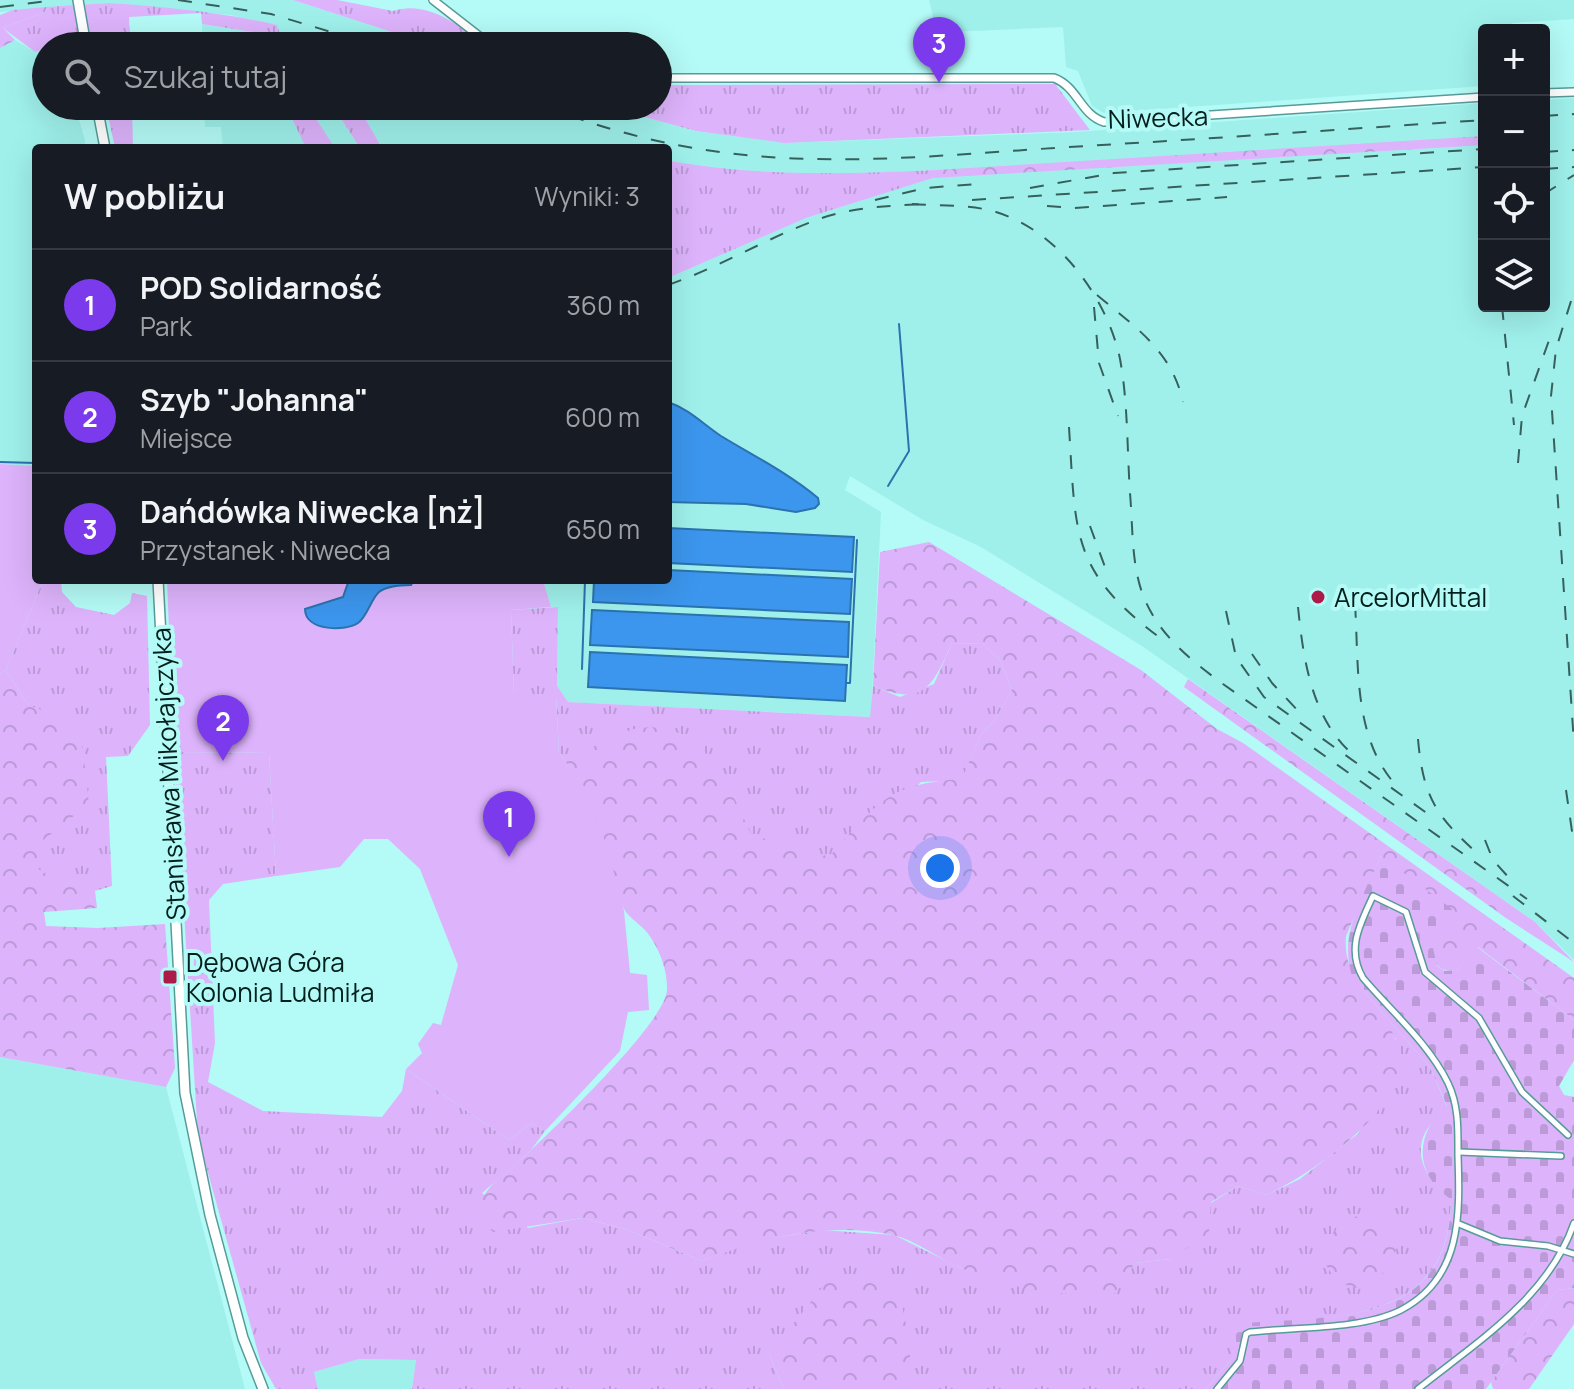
<!DOCTYPE html>
<html lang="pl">
<head>
<meta charset="utf-8">
<style>
	body { margin:0; font-family:Manrope,sans-serif; background:#242831; color:#f1f3f6 }
	.controls { position:absolute; right:24px; top:24px; display:grid; overflow:hidden; border-radius:8px; box-shadow:0 8px 32px #0002 }
	.controls button { width:72px; height:72px; display:grid; place-items:center; padding:0; border:0; border-bottom:2px solid #363941; background:#171b24; color:#f1f3f6; font:40px sans-serif }
	.you { position:absolute; left:940px; top:868px; width:28px; height:28px; margin:-20px; border:6px solid #fff; border-radius:50%; background:#1a73e8; box-shadow:0 0 0 12px #1a73e833 }
	.badge { display:grid; place-items:center; width:52px; height:52px; border-radius:50%; background:#7c3aed; color:#fff; font-size:26px; font-weight:700 }
	.pin { position:absolute; translate:-50% -66px; filter:drop-shadow(0 2px 4px #0008) }
	.pin::after { content:''; position:absolute; top:42px; width:28px; height:24px; background:inherit; clip-path:polygon(0 0,100% 0,50% 100%) }
	.list { margin:0; padding:0; list-style:none }
	h2 { display:flex; justify-content:space-between; align-items:center; height:104px; margin:0; padding:0 32px; font-size:34px }
	h2 small { font-size:26px; font-weight:400; color:#9ea1a6 }
	.list li { display:grid; grid-template-columns:52px 1fr auto; gap:24px; align-items:center; box-sizing:border-box; height:112px; padding:0 32px; border-top:2px solid #363941 }
	.list b { display:block; font-size:30px; white-space:nowrap }
	.list p { margin:0; font-size:26px; white-space:nowrap; color:#9ea1a6 }
	.list em { font-size:26px; font-style:normal; color:#9ea1a6 }
	.icon { flex:none; width:44px; height:44px; fill:none; stroke:currentColor; stroke-width:2; stroke-linecap:round; stroke-linejoin:round }
	.map { position:relative; flex:none; width:1574px; height:1389px; overflow:hidden }
	.search { position:absolute; background:#171b24; box-shadow:0 8px 32px #0002; left:32px; top:32px; width:640px; height:88px; display:flex; align-items:center; gap:20px; box-sizing:border-box; padding:0 28px; border-radius:44px; color:#9ea1a6; font-size:30px }
	.panel { position:absolute; background:#171b24; box-shadow:0 8px 32px #0002; left:32px; top:144px; width:640px; height:440px; border-radius:8px }
	.map>svg:first-child { display:block }
</style>
</head>
<body>
<div class="map">
<svg width="1574" height="1389" viewBox="0 0 1574 1389">
	<defs>
		<pattern id="grass-tufts" width="24" height="20" patternUnits="userSpaceOnUse" patternTransform="scale(2)"><rect width="24" height="20" fill="#ddb3fb"/><path d="M3 7l-1-3M5 7V3M7 7l1-3M15 17l-1-3M17 17v-4M19 17l1-3" fill="none" stroke="#bc9ad7"/></pattern>
		<pattern id="forest-crowns" width="20" height="18" patternUnits="userSpaceOnUse" patternTransform="scale(2)"><rect width="20" height="18" fill="#ddb3fb"/><path d="M2 6a3 3 0 1 1 6 0M12 15a3 3 0 1 1 6 0" fill="none" stroke="#bc9ad7"/></pattern>
		<pattern id="cemetery-stones" width="16" height="16" patternUnits="userSpaceOnUse" patternTransform="scale(2)"><rect width="16" height="16" fill="#ddb3fb"/><path d="M2 7V4a2 2 0 0 1 4 0v3zM10 15v-3a2 2 0 0 1 4 0v3z" fill="#bc9ad7"/></pattern>
	</defs>
	<rect width="100%" height="100%" fill="#b4faf6"/>
	<!-- built -->
	<g fill="#9ff0eb">
		<path d="M0,0H293L435,46H350L301,32L305,46H284L276,25L230,15L109,3L0,12Z"/>
		<path d="M929,0H1574V19L1512,23V30H1484V86L1104,113L1092,106L1078,71L1066,67L1063,27L928,33L925,24L934,21Z"/>
		<path d="M202,24L260,33L264,46H203Z"/>
		<path d="M15,40L35,52L46,48V106H75L85,140V148H36V466L0,464V48Z"/>
		<path d="M1574,98V960L1535,922L1142,646L981,547L923,520L850,476L845,490L881,512L871,717L567,702L557,687L558,607H551L543,580H668V384H671L668,382V278L806,218L933,178L935,170L801,176L729,172L670,161L668,168V148H382L358,106H604L696,131L784,143L1075,132L1484,103V306H1544V100Z"/>
		<path d="M204,106H286L306,148H223L221,127H205Z"/>
		<path d="M308,106H333L360,148H335Z"/>
		<path d="M0,1057L166,1087L245,1389H0Z"/>
		<path d="M359,1359L416,1360L412,1389H318L314,1372Z"/>
	</g>
	<!-- grass -->
	<g fill="url(#grass-tufts)">
		<path d="M293,0H337L393,11C428,0 458,25 487,46H435Z"/>
		<path d="M109,3C166,7 221,12 277,25L284,46H264L260,33L202,24L201,13L129,17L130,46H96L93,34L35,52L3,28L47,11L46,7Z"/>
		<path d="M1055,84L1090,130L784,143L696,131L604,106H658V85Z"/>
		<path d="M106,106H132L133,148H115Z"/>
		<path d="M286,106H308L335,148H306Z"/>
		<path d="M333,106H358L382,148H360Z"/>
		<path d="M670,161C760,177 846,174 936,170L933,178L806,218L668,278Z"/>
		<path d="M43,580H61L62,592L76,607L114,615L130,603L132,593L147,596L150,725L128,756L106,757L112,886L95,891C75,881 56,883 37,869V845L53,829L28,705L6,670Z"/>
		<path d="M558,607L557,686L568,702L870,717L873,686L900,697L934,684L952,643L983,644L1000,660L1012,690L996,718L980,736L962,780L921,782L826,875L583,785L559,753L556,696H514L511,610Z"/>
		<path d="M174,752L269,753L276,876L223,884L209,900L215,1043L208,1082L263,1111L382,1117L402,1091L406,1069L509,1140L531,1123L545,1131L531,1150L482,1193L528,1228L582,1218L626,1229L702,1261L747,1243L821,1230L894,1235L961,1268L1113,1294L1135,1263L1171,1259L1211,1203L1238,1186L1267,1195L1300,1179L1359,1133L1396,1039L1353,979L1430,1067L1447,1107C1441,1114 1431,1123 1426,1131C1411,1157 1431,1186 1451,1198C1450,1329 1331,1315 1235,1325L1233,1357L1206,1389H910V1342L789,1332L769,1354L784,1389H412L416,1360L359,1359L314,1372L318,1389H276L261,1363L198,1137Z"/>
	</g>
	<!-- forest -->
	<g fill="url(#forest-crowns)">
		<path d="M46,7L47,11L3,28L15,40L0,48V15L13,10Z"/>
		<path d="M1484,136V145L933,178L936,170Z"/>
		<path d="M929,542L1141,670L1217,729L1243,743L1574,978V1020L1478,947L1457,970C1439,974 1429,961 1434,944L1381,856L1346,936C1342,981 1378,1001 1395,1038C1425,1099 1312,1173 1267,1195L1238,1186L1211,1202L1209,1233L1171,1259L1135,1263L1114,1294C1061,1297 1007,1289 959,1267C938,1258 915,1240 893,1235C829,1221 761,1238 702,1261L626,1229L582,1218L493,1232L476,1214C485,1183 507,1172 530,1151C557,1126 666,1021 667,990C668,970 658,944 644,929C637,922 627,916 623,907C604,854 600,808 565,761C585,752 619,731 639,728C706,720 728,786 751,834L808,854L830,856C879,802 886,784 962,779L980,736L996,718L1012,690L1000,660L983,644L952,643C932,687 924,707 873,686L880,552Z"/>
		<path d="M6,670L28,705L80,724L89,804L37,845V868C56,883 75,880 95,891L97,908L44,912L46,926L98,928L165,924L175,1068L166,1087L0,1057V674Z"/>
		<path d="M1188,679L1535,922L1574,962L1506,918L1184,687Z"/>
		<path d="M1364,1212L1379,1219L1397,1247L1389,1268L1363,1290L1337,1282L1324,1262L1337,1227Z"/>
		<path d="M849,1275L899,1293L910,1342V1389H784L769,1354L825,1284Z"/>
		<path d="M1574,1288V1324L1529,1389H1493L1491,1382L1557,1290Z"/>
	</g>
	<!-- cemetery -->
	<path fill="url(#cemetery-stones)" d="M1381,856L1456,912L1433,948L1437,966L1445,971L1457,970L1477,947L1574,1020V1060L1559,1086L1564,1095L1574,1097V1288L1557,1290L1486,1389H1206L1233,1357L1234,1324C1331,1315 1450,1329 1451,1199C1414,1175 1414,1133 1447,1106L1430,1067L1353,979C1337,935 1363,897 1381,856Z"/>
	<!-- green -->
	<g fill="#ddb3fb">
		<path d="M0,464L36,466V580H43L6,670L0,674Z"/>
		<path d="M167,580H543L551,607L511,610L514,695L556,696L559,753L583,785L607,846L624,911L630,973L647,975L649,1010L628,1012L620,1051L545,1131L531,1123L509,1140L406,1069L422,1053L418,1044L433,1023L441,1025L458,965L420,869L388,839H364L340,867L276,876L269,753L174,752Z"/>
	</g>
	<!-- water -->
	<g fill="#3c96ed" stroke="#2b72af" stroke-width="2">
		<path d="M668,402C689,409 703,424 721,436C754,456 788,473 818,498L819,504L815,508L796,512L746,504L668,502Z"/>
		<path d="M668,528L854,537L852,572L668,563Z"/>
		<path d="M668,570L852,579L850,614L593,602L594,580H668Z"/>
		<path d="M349,580H414L411,585C401,585 387,586 379,592C371,599 367,617 358,623C347,631 305,632 305,609L343,597Z"/>
		<path d="M592,610L849,622L848,657L590,645Z"/>
		<path d="M590,652L847,665L845,701L588,687Z"/>
	</g>
	<g fill="none" stroke-linecap="round" stroke-linejoin="round">
		<!-- stream -->
		<g stroke="#2b72af" stroke-width="2">
			<path d="M0,462L36,463"/>
			<path d="M888,486L909,451L899,324"/>
			<path d="M582,669L585,580"/>
			<path d="M846,683H850L857,540"/>
		</g>
		<!-- pedestrian casing -->
		<g stroke="#579b98" stroke-width="8">
			<g id="pedestrian">
				<path d="M1459,1152L1561,1156"/>
				<path d="M1459,1224L1500,1241L1548,1246L1574,1254"/>
				<path d="M1217,1389L1240,1361L1246,1334L1250,1332C1293,1327 1362,1330 1401,1310C1462,1278 1460,1215 1458,1155C1458,1130 1459,1106 1448,1083C1429,1044 1391,1011 1363,978C1346,949 1360,924 1373,896L1406,912L1425,972L1479,1018L1522,1092L1568,1135"/>
				<path d="M1418,1389C1477,1342 1548,1298 1574,1223"/>
			</g>
		</g>
		<!-- minor casing -->
		<g stroke="#579b98" stroke-width="10">
			<g id="minor">
				<path d="M433,0L492,46"/>
				<path d="M658,78H1054C1078,87 1080,114 1104,122L1484,97"/>
				<path d="M1544,93L1574,92"/>
			</g>
		</g>
		<!-- tertiary casing -->
		<g stroke="#579b98" stroke-width="12">
			<g id="tertiary">
				<path d="M78,0L86,46"/>
				<path d="M97,106L105,148"/>
				<path d="M158,580L185,1093L210,1215L243,1338L263,1389"/>
			</g>
		</g>
		<!-- pedestrian -->
		<use href="#pedestrian" stroke="#fff" stroke-width="5"/>
		<!-- minor -->
		<use href="#minor" stroke="#fff" stroke-width="7"/>
		<!-- tertiary -->
		<use href="#tertiary" stroke="#fff" stroke-width="9"/>
		<!-- rail -->
		<g stroke="#37605d" stroke-width="2" stroke-dasharray="14 14" stroke-linecap="butt">
			<path d="M178,0L271,14L378,46"/>
			<path d="M0,7L55,0"/>
			<path d="M544,106C730,179 875,160 1068,147C1207,139 1345,129 1484,120"/>
			<path d="M1544,116L1574,114"/>
			<path d="M1544,152L1574,150"/>
			<path d="M1544,169L1574,167"/>
			<path d="M1030,188L1114,173L1484,149"/>
			<path d="M1544,194L1574,175"/>
			<path d="M875,200L925,188L978,184"/>
			<path d="M972,200L1484,167"/>
			<path d="M912,204C939,206 970,204 996,212C1058,231 1107,297 1120,359C1128,402 1127,449 1130,493C1133,528 1131,568 1145,600C1161,637 1192,661 1223,684L1527,899"/>
			<path d="M1047,206L1074,208L1227,197"/>
			<path d="M668,285C723,266 773,234 828,216C859,207 889,206 921,204"/>
			<path d="M1097,295C1135,327 1172,351 1183,402"/>
			<path d="M1571,301L1556,349L1551,396L1574,744"/>
			<path d="M1502,306L1514,425"/>
			<path d="M1094,307L1099,363L1118,416"/>
			<path d="M1069,427C1076,539 1071,573 1167,643"/>
			<path d="M1518,463L1522,416L1552,332"/>
			<path d="M1090,526L1109,578"/>
			<path d="M1355,604C1359,665 1353,735 1394,783"/>
			<path d="M1298,607C1303,657 1311,715 1349,751"/>
			<path d="M1226,611L1236,657L1264,697L1428,814"/>
			<path d="M1252,654L1272,683L1300,713"/>
			<path d="M1418,739C1423,796 1435,815 1477,853"/>
			<path d="M1566,790L1574,845"/>
			<path d="M1485,840L1493,860L1511,880"/>
			<path d="M1513,896L1574,943"/>
		</g>
	</g>
	<!-- markers -->
	<g fill="#ae1a47" stroke="#b4faf6" stroke-width="3">
		<circle cx="1318" cy="597" r="8"/>
		<rect x="162" y="969" width="16" height="16" rx="4"/>
	</g>
	<g text-anchor="middle" dominant-baseline="central" stroke-width="8" stroke-linejoin="round" paint-order="stroke">
		<!-- street labels -->
		<g font-size="26" fill="#021f1d" stroke="#b4faf6">
			<text transform="translate(1158 117) rotate(-2)">Niwecka</text>
			<text transform="translate(168 774) rotate(-93)">Stanisława Mikołajczyka</text>
		</g>
		<!-- poi labels -->
		<g font-size="26" fill="#021f1d" stroke="#b4faf6" text-anchor="start">
			<text x="1334" y="597">ArcelorMittal</text>
			<text x="186" y="962">Dębowa Góra<tspan x="186" dy="30">Kolonia Ludmiła</tspan></text>
		</g>
	</g>
</svg>
<div class="controls">
<button>+</button>
<button>−</button>
<button><svg class="icon" aria-label="locate" viewBox="0 0 24 24"><circle cx="12" cy="12" r="6"/><path d="M12 2v4M12 18v4M2 12h4M18 12h4"/></svg></button>
<button><svg class="icon" aria-label="layers" viewBox="0 0 24 24"><path d="M12 4l9 5-9 5-9-5zM3 14l9 5 9-5"/></svg></button>
</div>
<div class="you"></div>
<div class="pin badge" style="left:509px;top:857px">1</div>
<div class="pin badge" style="left:223px;top:761px">2</div>
<div class="pin badge" style="left:939px;top:83px">3</div>
<div class="search"><svg class="icon" aria-label="search" viewBox="0 0 24 24"><circle cx="10" cy="10" r="6"/><path d="M15 15l6 6"/></svg>Szukaj tutaj</div>
<section class="panel">
<h2>W pobliżu<small>Wyniki: 3</small></h2>
<ul class="list">
<li><span class="badge">1</span><div><b>POD Solidarność</b><p>Park</p></div><em>360 m</em></li>
<li><span class="badge">2</span><div><b>Szyb &quot;Johanna&quot;</b><p>Miejsce</p></div><em>600 m</em></li>
<li><span class="badge">3</span><div><b>Dańdówka Niwecka [nż]</b><p>Przystanek · Niwecka</p></div><em>650 m</em></li>
</ul>
</section>
</div>
</body>
</html>
